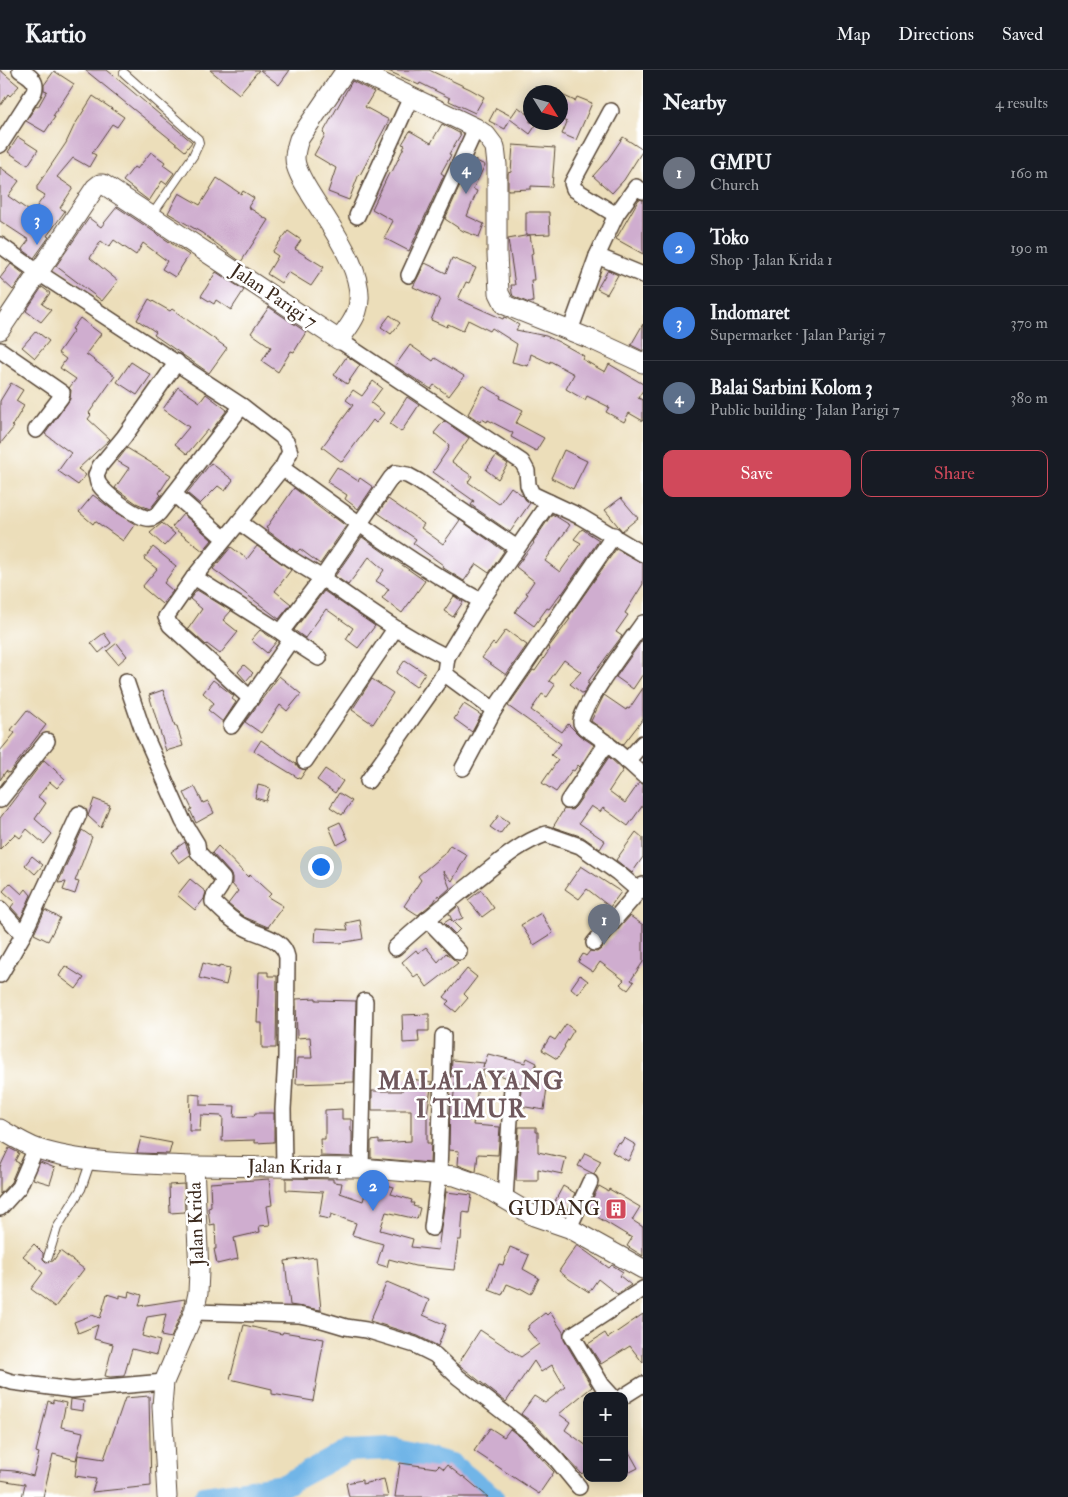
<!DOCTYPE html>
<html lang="en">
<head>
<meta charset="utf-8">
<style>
	body { margin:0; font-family:"IM FELL Double Pica",serif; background:#20242c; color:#f1f3f6 }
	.controls { position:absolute; right:15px; bottom:15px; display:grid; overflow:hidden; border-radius:10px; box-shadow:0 2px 12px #0003 }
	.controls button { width:45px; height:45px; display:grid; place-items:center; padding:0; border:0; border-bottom:1px solid #363941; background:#171b24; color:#f1f3f6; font:25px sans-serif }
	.compass { position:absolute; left:523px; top:15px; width:45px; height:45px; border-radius:50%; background:#171b24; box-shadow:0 2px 12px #0003; rotate:127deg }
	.you { position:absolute; left:320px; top:796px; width:18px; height:18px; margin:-12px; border:4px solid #fff; border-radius:50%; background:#1a73e8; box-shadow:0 0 0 8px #1a73e833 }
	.badge { display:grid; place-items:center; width:32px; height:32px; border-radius:50%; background:#d1495b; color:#fff; font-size:16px; font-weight:700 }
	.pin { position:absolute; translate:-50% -41px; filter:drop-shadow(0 1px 2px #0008) }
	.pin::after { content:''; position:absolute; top:26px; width:18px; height:15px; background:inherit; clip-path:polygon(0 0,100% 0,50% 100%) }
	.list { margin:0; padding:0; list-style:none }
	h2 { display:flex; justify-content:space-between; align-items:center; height:65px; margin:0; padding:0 20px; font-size:21px }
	h2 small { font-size:16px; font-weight:400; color:#9ea1a6 }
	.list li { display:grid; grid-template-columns:32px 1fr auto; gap:15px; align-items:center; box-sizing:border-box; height:75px; padding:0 20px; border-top:1px solid #363941 }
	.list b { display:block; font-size:19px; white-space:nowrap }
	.list p { margin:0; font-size:16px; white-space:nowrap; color:#9ea1a6 }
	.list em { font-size:16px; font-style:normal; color:#9ea1a6 }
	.actions { display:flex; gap:10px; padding:15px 20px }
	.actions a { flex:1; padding:11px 0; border:1px solid #d1495b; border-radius:10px; text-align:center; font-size:18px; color:#d1495b }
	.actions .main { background:#d1495b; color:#fff }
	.map { position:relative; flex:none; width:643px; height:1427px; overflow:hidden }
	header { display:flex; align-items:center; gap:30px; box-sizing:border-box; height:70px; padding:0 25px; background:#171b24; border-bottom:1px solid #363941 }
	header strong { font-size:24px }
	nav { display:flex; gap:28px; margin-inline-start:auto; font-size:18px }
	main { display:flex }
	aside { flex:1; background:#171b24 }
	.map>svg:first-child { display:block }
</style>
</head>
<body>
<header>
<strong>Kartio</strong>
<nav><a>Map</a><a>Directions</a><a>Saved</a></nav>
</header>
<main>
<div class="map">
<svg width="643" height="1427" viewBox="0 0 643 1427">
	<rect width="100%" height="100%" fill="#fff"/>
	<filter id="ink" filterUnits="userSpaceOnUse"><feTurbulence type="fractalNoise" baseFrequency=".02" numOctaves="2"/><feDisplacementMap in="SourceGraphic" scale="10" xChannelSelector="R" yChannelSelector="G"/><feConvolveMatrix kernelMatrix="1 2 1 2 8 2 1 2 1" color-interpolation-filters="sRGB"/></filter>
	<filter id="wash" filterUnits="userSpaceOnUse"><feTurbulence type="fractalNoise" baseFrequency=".0096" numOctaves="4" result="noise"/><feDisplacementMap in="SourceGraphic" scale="20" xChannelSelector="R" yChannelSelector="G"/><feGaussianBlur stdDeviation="1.12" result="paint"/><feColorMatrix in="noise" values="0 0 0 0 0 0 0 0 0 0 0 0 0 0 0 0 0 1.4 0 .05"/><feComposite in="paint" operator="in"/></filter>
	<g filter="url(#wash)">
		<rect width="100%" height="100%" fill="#ecdeba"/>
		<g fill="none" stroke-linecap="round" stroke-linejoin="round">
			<!-- river -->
			<path stroke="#71b5e7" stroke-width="22" d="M204,1427L284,1415L347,1381L392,1379L451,1394L493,1427"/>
		</g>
		<g id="blocks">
			<!-- building -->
			<g fill="#cfadcf">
				<path d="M0,0L19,16L10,26L8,24L0,36Z"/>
				<path d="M85,0H107L192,72L185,81Z"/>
				<path d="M210,0H259L239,24Z"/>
				<path d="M260,0H290L279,15Z"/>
				<path d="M386,0H429L470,19L484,27L475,43L449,31L450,28L420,13L419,15Z"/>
				<path d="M54,1L74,14L53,46L55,47L45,62L26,51L36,36L38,37L47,21L44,20V15Z"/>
				<path d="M352,11L374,22L365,37L389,50L360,105L359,104L349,130L328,122L336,98L314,85L325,65L323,63Z"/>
				<path d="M560,24L575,31L577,27L592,33L576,70L562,64L567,52L560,49Z"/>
				<path d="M93,26L124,47L117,57L112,54L92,83L96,85L89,97L73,88L57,107L73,118L60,138L65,141L47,166L49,167L34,188L22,179L29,170L0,151V97L19,111L8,126L32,143L45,125L37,120V116L66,73L74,56Z"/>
				<path d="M518,37L530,46V52H538L530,64L510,49L505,59L489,51L496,38L511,46V47Z"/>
				<path d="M442,54L461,64L449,84L451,85L441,103L444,105L409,181L384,168L393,151L372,139L390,101L392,102L405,75L402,74L410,61L431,73Z"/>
				<path d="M18,67L38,80L28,95L8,82Z"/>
				<path d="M623,67L643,80L624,110L612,123L593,106L608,89Z"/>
				<path d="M513,75L555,78L552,117L531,116V119L508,120V103L511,102Z"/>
				<path d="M151,82L165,92L163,95L174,103L166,114L162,111L149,131L123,111L134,97L137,99Z"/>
				<path d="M472,89L485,95L473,119L477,121L467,146L484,154L479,167L463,161L445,149Z"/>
				<path d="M217,108L241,124L243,121L254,128L248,137L268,150L241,192L202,163L168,143L179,123L200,135Z"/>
				<path d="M639,129L643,130V184L616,169Z"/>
				<path d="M117,137L189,185L175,207L162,199L167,191L143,173L136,185L114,170L109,177L101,171L90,188L118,211L102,231L56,196L89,148L101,157Z"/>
				<path d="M526,142H549L550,164L526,165Z"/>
				<path d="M288,161L301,170L295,179L324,197L311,216L288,202L281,213L267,204L278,186L272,182Z"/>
				<path d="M530,165L533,183L531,184L534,210H531L533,232L529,233L513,226L512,223L511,215H515L508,169Z"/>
				<path d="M452,188L476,198L469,213L466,212L458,229L503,249L504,247L509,249L519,255L516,260L546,266L559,272L584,286L582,289L605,302L609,294L643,314V320L638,328L643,330V351L629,343L624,352L606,342L609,337L587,326L585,330L566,319L574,304L550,291V293L531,284L528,296L512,292L517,274L492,258L490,261L468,250L463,261L448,254L447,257L431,250L440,229L413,217L425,193L446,203Z"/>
				<path d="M11,194L24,204L13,220L0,208Z"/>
				<path d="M608,200L618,205L607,224L597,219Z"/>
				<path d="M216,202L244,220L231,240L216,230L214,234L201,226Z"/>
				<path d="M42,217L50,223L42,234L51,240L41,252L26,241Z"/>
				<path d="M149,229L170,241L172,239L227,278L209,303L154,265L156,262L137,250Z"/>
				<path d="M269,237L306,262L294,282L291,281L278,302L262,291L271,277L251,263Z"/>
				<path d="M390,245L400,253L391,264L381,257Z"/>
				<path d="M80,248L101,264L86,284L115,306L89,343L91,345L88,349L110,369L78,399L86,405L78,415L58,401L71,383L45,364L70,329L71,320L69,318L76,309L60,298L66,289L58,283L74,260L72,259Z"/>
				<path d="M643,254V281L631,275Z"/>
				<path d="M36,261L49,271L35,288L22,277Z"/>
				<path d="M410,275L433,291L435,288L464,306L449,326L434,315L431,319L395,296Z"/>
				<path d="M347,286L360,295L347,314L334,305Z"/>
				<path d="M131,292L151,305L137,325L117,312Z"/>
				<path d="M373,311L382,318L371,333L384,343L376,353L373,350L342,392L322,377L353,335L346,330L353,320L362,326Z"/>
				<path d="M11,313L23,320L16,331L24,336L12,356L14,357L0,374V331Z"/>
				<path d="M483,316L501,326L500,328L523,340L516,353L544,368L536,381L511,367L513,363L488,350L487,352L482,349L480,352L468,344Z"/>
				<path d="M178,317L200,332L206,324L227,340L210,362L207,360L187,384L175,374L189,357L163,339Z"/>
				<path d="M407,327L419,335L401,362L390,354Z"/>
				<path d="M444,351L469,368L452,392L472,406L468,412L499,434L511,417L522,425L530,433L510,462L471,435L474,431L433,402L449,378L448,377L449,375L434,363Z"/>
				<path d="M127,378L171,405L159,423L161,425L150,439L136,433L115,418L129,398L117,391Z"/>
				<path d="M564,380L587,391L573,419L551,408Z"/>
				<path d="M496,386L508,394L498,409L486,400Z"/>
				<path d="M211,393L233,410L225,421L218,416L200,434L187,423Z"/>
				<path d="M337,397L358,411L360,408L373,417L358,439L345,429L347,425L327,412Z"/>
				<path d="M294,418L333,448L334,447L346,456L320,494L300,479L297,482L294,480L268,461L269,460L266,458Z"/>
				<path d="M93,425L118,444L135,454L123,471L95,451L93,454L79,442Z"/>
				<path d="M621,428L638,448L622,461L605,440Z"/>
				<path d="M388,429L424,454L421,458L443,474L460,450L504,481L489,503L476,494L464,511L442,497L443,495L413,473L416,469L378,443Z"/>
				<path d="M183,444L212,470L203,481L172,457Z"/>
				<path d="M552,444L570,455L545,491L560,502L581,473L574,469L582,459L599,470L562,524L561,523L549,539L547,538L534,556L515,542L528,524L526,523L534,511L516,497L534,473L533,472Z"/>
				<path d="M162,453L175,464L164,476L150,463Z"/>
				<path d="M362,467L425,511L402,543L382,528L389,519L376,511L384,500L369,487L348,515L335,506Z"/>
				<path d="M257,476L291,500L275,521L291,534L279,549L213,499L231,477L247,489Z"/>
				<path d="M153,477L176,496L164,513L173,521L162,534L142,517L157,499L144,489Z"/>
				<path d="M616,479L643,493V514L625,543L628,545L616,562L622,566L587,613L589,614L583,624L570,614L581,602L564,590L549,611L555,615L547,627L542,624L531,640L562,662L568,654L579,665L594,675L580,697L578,695L574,701L572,700L556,722L542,713L558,690L551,685L561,674L508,636L533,600L535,601L550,579L548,578L570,549L568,548Z"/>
				<path d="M197,520L231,541L223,550L238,562L220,584L207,574L206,575L188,559L202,539L190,529Z"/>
				<path d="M324,521L375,556L358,578L346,569L353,558L326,539L305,568L294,560Z"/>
				<path d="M454,526L463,532L453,547L444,541Z"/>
				<path d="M260,560L277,571L267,583L251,570Z"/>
				<path d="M506,560L527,575L506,605L482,588L493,573L495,575Z"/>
				<path d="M104,563L111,573L99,583L91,573Z"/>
				<path d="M643,569V604L633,619L616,607Z"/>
				<path d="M117,573L127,586L118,594L107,581Z"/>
				<path d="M405,590L425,603L416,617L396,603Z"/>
				<path d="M244,595L253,603L246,611L238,602Z"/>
				<path d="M279,606L301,624L287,641L280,635L261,663L245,652Z"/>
				<path d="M372,609L393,623L373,654L352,640Z"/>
				<path d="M213,610L234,626L232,629L236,632L223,652L208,640L214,633L203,623Z"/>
				<path d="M643,618V649L623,675L591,651L604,625L626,640L627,638L629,639Z"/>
				<path d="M163,620L175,656H177L183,676L166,681L149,625Z"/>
				<path d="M464,634L481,645L472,662L454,649Z"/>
				<path d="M27,640L46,655L9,703L6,701L0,710V681L15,663L11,660Z"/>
				<path d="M261,670L296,694L299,698L306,700L300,709L254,681Z"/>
				<path d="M609,687L623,700L609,721L625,733L639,713L643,714V735L628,756L603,738L600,742L591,736L579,753L605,771L600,779L583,767L553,757L564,739L572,740L576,736Z"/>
				<path d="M44,690L65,709L57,718L50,712L38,727L46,733L35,749L52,764L44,774L27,759L20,768L15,764L0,779V748Z"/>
				<path d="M325,699L343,711L335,723L317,710Z"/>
				<path d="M258,715L270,718L266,731L255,728Z"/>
				<path d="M195,717L203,733L208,731L214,743L196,753L190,740L192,739L184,723Z"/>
				<path d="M339,723L352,731L342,745L330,737Z"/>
				<path d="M94,729L110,735L101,758L88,746Z"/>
				<path d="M499,745L509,752L500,764L490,757Z"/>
				<path d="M340,752L348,769L337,775L329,757Z"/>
				<path d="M82,760L92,767L75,811L79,812L75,824L63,820L66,812L58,813Z"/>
				<path d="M636,762L643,768V787L632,803L616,790Z"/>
				<path d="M185,772L190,785L179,793L171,782Z"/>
				<path d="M450,775L467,785L452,811L443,801L450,818L440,827L438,825L434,832L418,845L404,836L421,810L418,806L444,784Z"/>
				<path d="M218,776L248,807L250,805L271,824L268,827L283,836L268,857L244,847L228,834L238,821L232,814V807L230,803L212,783Z"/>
				<path d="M32,786L43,795L35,804L25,795Z"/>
				<path d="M581,796L621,822L610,837L587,819L579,829L565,819Z"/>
				<path d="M190,809L206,822L204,829L195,840L177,825Z"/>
				<path d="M10,813L22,824L26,819L31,825L21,848L11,837L15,832L3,821Z"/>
				<path d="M481,820L494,838L482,847L468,830Z"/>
				<path d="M458,836L463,848L453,852L460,859L455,864L444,853L450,849L453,852L449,844Z"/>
				<path d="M45,840L60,848L48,871L34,864Z"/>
				<path d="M541,843L553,863L534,875L521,855Z"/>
				<path d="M630,846L643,855V892L631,910L634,912L628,920L620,914L624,910L600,892L593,902L578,892L583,884L586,886L590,881L597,882L601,879Z"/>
				<path d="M360,850L363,869L340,873L315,872L316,858L348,860L346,853Z"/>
				<path d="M426,877L438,892L446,883L458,893L427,917L418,904L414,907L402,892L416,880L418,883Z"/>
				<path d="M203,893L219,898V896L230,898L226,915L199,908Z"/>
				<path d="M65,896L84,908L76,919L59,906Z"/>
				<path d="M467,899L477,907L464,924L468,928L456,942L446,934L449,931L444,927Z"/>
				<path d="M259,902H268V906H277L276,978H262V953H257Z"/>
				<path d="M580,905L588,911L578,924L571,918Z"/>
				<path d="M316,928V930L356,931L354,1012L296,1014L297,988H312L310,967L297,968L296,929Z"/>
				<path d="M429,944V961H418L419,972L403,973L402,945Z"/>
				<path d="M566,954L574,960L564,976L565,977L557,989L542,980L550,967L555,970Z"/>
				<path d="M488,984L525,993L527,988L537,993L530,1007L548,1010L544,1040L520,1036L521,1017L518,1010L513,1008H508L483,1000L482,1015H478L473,1055L500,1057L498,1085L478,1084L476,1102L458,1095L459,1081L449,1080L450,1031H453L456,1007L451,1006L452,990L484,993L483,997Z"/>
				<path d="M404,1008L432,1012L427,1044V1073H431L430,1093L371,1088V1071L379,1070V1073L411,1071V1040H372V1021H402Z"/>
				<path d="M190,1024L200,1025V1035L235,1036L234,1047L254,1046L255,1043H274V1072L255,1073V1070L222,1071L223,1047L221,1046L201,1045L200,1061H189Z"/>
				<path d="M342,1039V1049H351V1061L352,1062V1087L321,1086L320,1069H325V1040Z"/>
				<path d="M519,1057H536V1062H538V1082L566,1088L562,1104L538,1099V1111H516Z"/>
				<path d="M141,1067L172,1073L169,1084L137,1083Z"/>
				<path d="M624,1068L636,1075L628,1091L612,1082L618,1072L621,1073Z"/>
				<path d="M9,1078L19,1083L15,1091L19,1093L11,1112L0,1124V1097Z"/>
				<path d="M585,1083L601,1091L594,1104L578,1096Z"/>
				<path d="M40,1092L55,1098L50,1114L33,1109Z"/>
				<path d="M286,1108L333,1109V1112L342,1113L340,1123L363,1131L369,1110L394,1117L391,1124L412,1130L411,1133H414L413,1136L420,1138L417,1149L386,1142L380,1160L413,1169L411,1177L438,1180L446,1122L472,1125L469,1143L463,1142L461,1170H458L454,1200L415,1196L389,1189L387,1197L377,1194L383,1174L352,1165L356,1153L331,1144L330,1149L319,1147L323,1122L286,1120Z"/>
				<path d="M269,1109L272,1135L267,1136L270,1155L259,1156L260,1162L234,1168L238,1189L217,1194L214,1179H216L215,1154L210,1155L208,1138L211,1137L210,1113Z"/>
				<path d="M184,1114L185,1142L170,1143L169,1115Z"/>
				<path d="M563,1116L575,1123L567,1140L554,1133Z"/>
				<path d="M599,1116L608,1121L609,1119L640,1137L632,1150L643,1157V1186L627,1176L632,1168L594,1145L596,1141L589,1136Z"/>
				<path d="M34,1174L43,1183V1189L46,1192L53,1191L60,1181L84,1199L55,1237L31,1219L43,1203L23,1186Z"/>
				<path d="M577,1175L609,1198L612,1195L623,1202L620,1206L631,1215L617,1224L598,1209L589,1222L569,1209L559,1201Z"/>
				<path d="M510,1177L529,1185L523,1199L539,1208L531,1224L520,1218L519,1219L507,1214L502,1225L489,1220L499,1194L503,1195Z"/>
				<path d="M316,1187L321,1240L290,1235L285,1191Z"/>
				<path d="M387,1212L429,1230L423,1245L446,1255L438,1276L418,1266L370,1251Z"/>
				<path d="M129,1221L142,1225L139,1236L185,1229L183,1239L171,1268L161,1266L166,1244L147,1247L142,1266L160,1271L156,1285L132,1279L124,1306L110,1307L105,1306L113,1274L94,1269L98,1255L78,1263L74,1252L92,1245L100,1248L107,1224L120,1228V1225L128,1227Z"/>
				<path d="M550,1242L563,1262L564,1270L592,1317L559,1344L570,1352L565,1360L587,1376V1398L582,1404L536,1355L521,1344L534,1326L545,1333L565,1317L552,1295L541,1302L534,1291L506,1332L458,1294L480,1260L521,1287L539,1274L527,1259L529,1258L528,1256L545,1243L547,1245Z"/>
				<path d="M643,1244V1293L630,1276L601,1294L588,1274L605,1263L608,1268Z"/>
				<path d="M244,1255L282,1264L283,1262L324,1269L313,1331L272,1324V1319L230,1309Z"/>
				<path d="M149,1326L151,1416L92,1422L96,1409L75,1406L78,1385L104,1389L125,1328Z"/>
				<path d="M71,1329L84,1331L83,1341L70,1339Z"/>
				<path d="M53,1330L66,1333L61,1357L83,1362L76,1390L53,1384L43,1427H22L25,1414L0,1410V1400L15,1401L33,1406L39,1383L36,1382L48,1331L53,1333Z"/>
				<path d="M490,1358L504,1367L510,1359L523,1369L554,1402L539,1424L474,1381Z"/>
				<path d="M624,1373L638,1398L624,1405Z"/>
				<path d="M400,1393L436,1398L439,1395L444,1399L447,1395L462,1407L463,1406L488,1427H395Z"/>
				<path d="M384,1409L388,1427H349L346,1413L362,1410V1414Z"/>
			</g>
		</g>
	</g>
	<g filter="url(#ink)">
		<use href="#blocks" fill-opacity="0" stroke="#564535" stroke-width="1"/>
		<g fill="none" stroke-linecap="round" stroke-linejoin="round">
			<!-- service casing -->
			<g stroke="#564535" stroke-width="10">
				<g id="service">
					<path d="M124,3L198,69L199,73L193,86L152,145"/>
					<path d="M48,1187L57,1158L81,1119L91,1090"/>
				</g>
			</g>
			<!-- minor casing -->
			<g stroke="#564535" stroke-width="18">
				<g id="minor">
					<path d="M611,41L572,113L574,119L616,145"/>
					<path d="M0,75L34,22C38,10 29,6 20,0"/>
					<path d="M357,146L411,27"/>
					<path d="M0,175L39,203L242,336L281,366L287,373L290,382L282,398C347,445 411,493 481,531L549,432"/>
					<path d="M597,186L643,205"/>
					<path d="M409,205L476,58"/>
					<path d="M570,261L597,186L616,145L636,117L643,121"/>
					<path d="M339,270L522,392L527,401L528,415L532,424L581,447L643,484"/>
					<path d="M0,280L62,323L61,327L36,360"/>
					<path d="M177,292L124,367L100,396L96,405C97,407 97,410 98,413C105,424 139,451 152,448C155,447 157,445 159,443L242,336"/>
					<path d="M282,398L239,452L289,488L322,508L391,408L396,403L407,405L418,411L517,478"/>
					<path d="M174,424L225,469"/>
					<path d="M239,452L194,507L166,547L170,555L251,629"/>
					<path d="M194,507L281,562L322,508C363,537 402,565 447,587"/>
					<path d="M481,531L447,587L445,602L449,607L494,640L614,465"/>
					<path d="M643,553C634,566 577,642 581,653C583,658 589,661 593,663C611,676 627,690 643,705"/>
					<path d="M291,570L319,588"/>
					<path d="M126,611L143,661L183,751L197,774L198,782L223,809C223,819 212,824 213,832C222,841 232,851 244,857C259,866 283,867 287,887L286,987L283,1039L284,1096"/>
					<path d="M231,656L291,570L281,562"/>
					<path d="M305,691L395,559"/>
					<path d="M627,691L643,673"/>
					<path d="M463,698L494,640"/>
					<path d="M368,711L445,602"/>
					<path d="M0,730L47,671"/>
					<path d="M568,731L607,673"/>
					<path d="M0,839L23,865L0,905"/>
					<path d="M427,849L459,882"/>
					<path d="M23,865L79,744"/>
					<path d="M594,873L639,821"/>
					<path d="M395,878C421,854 448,832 475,811C498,793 518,774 546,764L580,776L618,803L639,821L643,815"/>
					<path d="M361,1098L365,931"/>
					<path d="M505,1129L512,1017"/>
					<path d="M0,1138L19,1117L36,1078"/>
					<path d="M432,1158L439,1105L443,966"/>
					<path d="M569,1158L590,1112"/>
					<path d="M194,1242L299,1245L319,1249L346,1257L366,1260L415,1275L435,1285L458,1307L529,1362L556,1389L579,1417"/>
					<path d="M0,1308L12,1312L72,1320L164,1312"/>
					<path d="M612,1326L602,1315L572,1265L643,1219"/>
					<path d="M624,1326L643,1314"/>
				</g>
			</g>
			<!-- tertiary casing -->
			<g stroke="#564535" stroke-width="21">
				<g id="tertiary">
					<path d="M355,0L476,58L486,65L495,77L497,95V184L499,223L505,235L593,270L643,293"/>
					<path d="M0,260L95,118L100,114H103L339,270C346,261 354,251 357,241C369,205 328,153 310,123C304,113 295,99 295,88C295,81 297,75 299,69L346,0"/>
					<path d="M0,1059C12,1066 24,1074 38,1079C83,1094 145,1094 194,1096L199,1201L198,1223L194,1242L164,1312L162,1336L167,1427"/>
					<path d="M194,1096L361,1098L455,1106L481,1115L534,1146L569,1158L643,1199"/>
				</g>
			</g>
			<!-- service -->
			<use href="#service" stroke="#fff" stroke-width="8"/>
			<!-- minor -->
			<use href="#minor" stroke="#fff" stroke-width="15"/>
			<!-- tertiary -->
			<use href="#tertiary" stroke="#fff" stroke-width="19"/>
		</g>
	</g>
	<!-- icons -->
	<defs>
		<g id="building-square" transform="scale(1.125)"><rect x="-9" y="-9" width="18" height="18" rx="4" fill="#d1495b" stroke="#fff"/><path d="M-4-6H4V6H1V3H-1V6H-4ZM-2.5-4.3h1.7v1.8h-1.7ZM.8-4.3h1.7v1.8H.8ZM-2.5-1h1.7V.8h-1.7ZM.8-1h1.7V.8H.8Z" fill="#fff"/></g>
	</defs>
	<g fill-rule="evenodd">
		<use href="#building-square" x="616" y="1139"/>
	</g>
	<g text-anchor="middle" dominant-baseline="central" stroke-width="5" stroke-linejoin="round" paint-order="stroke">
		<!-- street labels -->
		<g font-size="19" fill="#3b2a1e" stroke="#fff">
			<text transform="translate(274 226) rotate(34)">Jalan Parigi 7</text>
			<text transform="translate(295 1097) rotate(1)">Jalan Krida 1</text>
			<text transform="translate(196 1154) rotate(-92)">Jalan Krida</text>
		</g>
		<!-- poi labels -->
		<g font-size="19" fill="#3b2a1e" stroke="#fff" text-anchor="end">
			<text x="600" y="1139">GUDANG</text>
		</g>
		<!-- district labels -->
		<g font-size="24" font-weight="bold" letter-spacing="1" fill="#6f585c" stroke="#fff">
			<text x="471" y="1011">MALALAYANG<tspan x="471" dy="28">I TIMUR</tspan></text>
		</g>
	</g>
</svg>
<div class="controls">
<button>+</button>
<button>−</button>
</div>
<svg class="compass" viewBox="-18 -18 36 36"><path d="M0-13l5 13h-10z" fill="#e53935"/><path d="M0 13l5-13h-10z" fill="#9ea1a6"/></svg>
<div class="you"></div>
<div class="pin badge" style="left:604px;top:875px;background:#6b7280">1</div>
<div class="pin badge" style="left:373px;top:1141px;background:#3f7fe0">2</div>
<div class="pin badge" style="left:37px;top:175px;background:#3f7fe0">3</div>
<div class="pin badge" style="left:466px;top:124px;background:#5c6f8a">4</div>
</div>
<aside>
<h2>Nearby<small>4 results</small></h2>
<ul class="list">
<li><span class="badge" style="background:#6b7280">1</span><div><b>GMPU</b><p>Church</p></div><em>160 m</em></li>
<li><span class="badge" style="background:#3f7fe0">2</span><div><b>Toko</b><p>Shop · Jalan Krida 1</p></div><em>190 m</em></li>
<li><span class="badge" style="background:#3f7fe0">3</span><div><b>Indomaret</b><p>Supermarket · Jalan Parigi 7</p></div><em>370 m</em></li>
<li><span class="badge" style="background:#5c6f8a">4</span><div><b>Balai Sarbini Kolom 3</b><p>Public building · Jalan Parigi 7</p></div><em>380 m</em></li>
</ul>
<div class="actions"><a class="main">Save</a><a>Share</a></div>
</aside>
</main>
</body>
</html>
